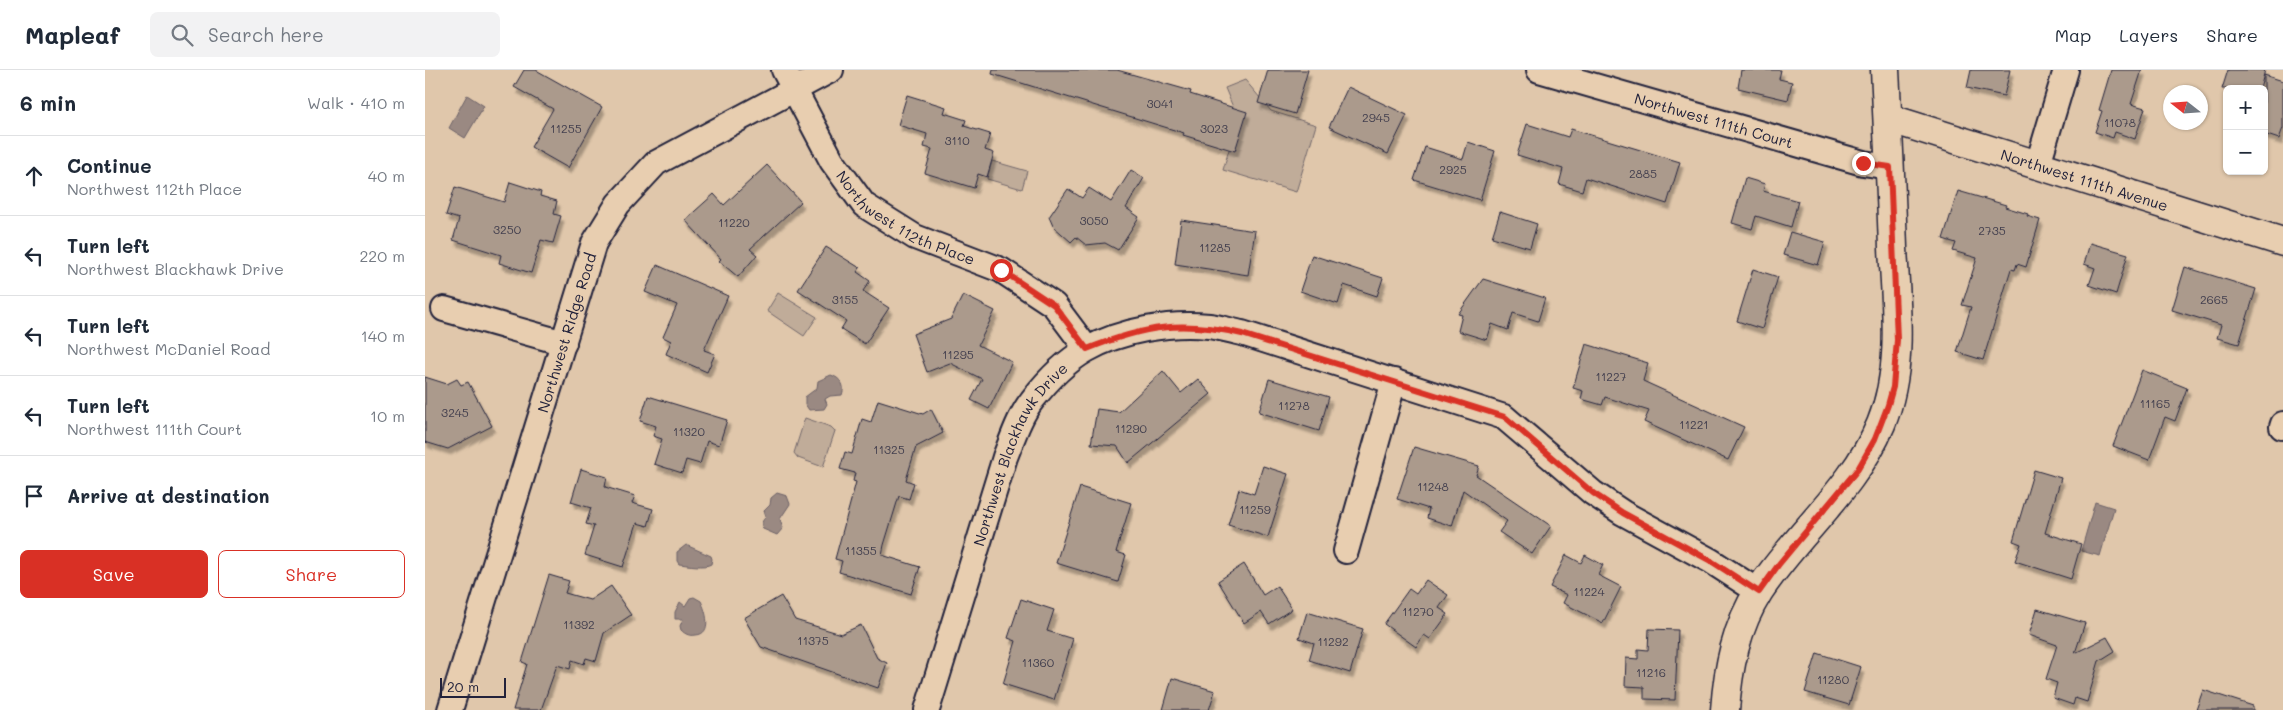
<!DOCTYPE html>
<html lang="en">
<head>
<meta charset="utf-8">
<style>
	body { margin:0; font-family:Mali,sans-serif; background:#f2f2f3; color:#1f2937 }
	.controls { position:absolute; right:15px; top:15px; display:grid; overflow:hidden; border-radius:8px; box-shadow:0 1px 4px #0004 }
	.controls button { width:45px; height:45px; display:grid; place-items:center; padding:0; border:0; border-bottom:1px solid #e0e1e3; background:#fff; color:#1f2937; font:25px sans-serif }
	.compass { position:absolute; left:1738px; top:15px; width:45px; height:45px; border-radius:50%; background:#fff; box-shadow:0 1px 4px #0004; rotate:287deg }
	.scale { position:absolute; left:15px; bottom:12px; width:66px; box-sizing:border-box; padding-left:5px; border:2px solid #22223b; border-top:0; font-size:14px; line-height:18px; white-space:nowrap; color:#22223b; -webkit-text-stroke:4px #e8ceb0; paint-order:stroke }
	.stop { position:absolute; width:15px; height:15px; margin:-11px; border:4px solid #d93025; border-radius:50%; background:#fff }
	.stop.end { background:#d93025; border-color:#fff; box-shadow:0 1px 5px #0008 }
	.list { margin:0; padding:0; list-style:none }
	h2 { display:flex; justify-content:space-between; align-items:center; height:65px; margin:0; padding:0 20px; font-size:21px }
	h2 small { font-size:16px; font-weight:400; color:#747a83 }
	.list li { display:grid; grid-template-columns:32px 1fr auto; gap:15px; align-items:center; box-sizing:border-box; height:80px; padding:0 20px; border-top:1px solid #e0e1e3 }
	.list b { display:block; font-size:19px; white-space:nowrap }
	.list p { margin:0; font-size:16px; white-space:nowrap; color:#747a83 }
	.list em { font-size:16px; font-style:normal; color:#747a83 }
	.actions { display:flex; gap:10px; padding:15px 20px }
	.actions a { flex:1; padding:11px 0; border:1px solid #d93025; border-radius:8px; text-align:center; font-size:18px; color:#d93025 }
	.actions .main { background:#d93025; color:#fff }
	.icon { flex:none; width:28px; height:28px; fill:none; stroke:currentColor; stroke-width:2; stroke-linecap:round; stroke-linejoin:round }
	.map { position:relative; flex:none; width:1858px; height:640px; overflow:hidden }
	header { display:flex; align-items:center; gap:30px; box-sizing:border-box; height:70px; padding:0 25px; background:#fff; border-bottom:1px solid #e0e1e3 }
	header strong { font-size:24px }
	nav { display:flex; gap:28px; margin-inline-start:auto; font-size:18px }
	.search { width:350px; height:45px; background:#f2f2f3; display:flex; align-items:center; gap:12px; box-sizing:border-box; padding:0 18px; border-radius:8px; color:#747a83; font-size:19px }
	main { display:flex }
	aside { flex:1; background:#fff }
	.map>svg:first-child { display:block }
</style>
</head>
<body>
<header>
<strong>Mapleaf</strong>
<div class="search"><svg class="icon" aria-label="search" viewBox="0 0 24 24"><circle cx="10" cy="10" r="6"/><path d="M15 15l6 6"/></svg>Search here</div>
<nav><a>Map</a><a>Layers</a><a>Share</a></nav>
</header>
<main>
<aside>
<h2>6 min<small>Walk · 410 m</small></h2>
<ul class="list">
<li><svg class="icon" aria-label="ahead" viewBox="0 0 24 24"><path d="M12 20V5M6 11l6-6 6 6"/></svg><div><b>Continue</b><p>Northwest 112th Place</p></div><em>40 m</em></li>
<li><svg class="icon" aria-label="left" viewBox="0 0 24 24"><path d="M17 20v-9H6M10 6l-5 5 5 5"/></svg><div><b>Turn left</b><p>Northwest Blackhawk Drive</p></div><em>220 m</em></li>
<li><svg class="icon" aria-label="left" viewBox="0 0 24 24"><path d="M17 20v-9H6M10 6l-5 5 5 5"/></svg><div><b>Turn left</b><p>Northwest McDaniel Road</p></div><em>140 m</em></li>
<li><svg class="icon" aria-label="left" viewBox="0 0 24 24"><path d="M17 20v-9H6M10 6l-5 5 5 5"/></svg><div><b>Turn left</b><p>Northwest 111th Court</p></div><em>10 m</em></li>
<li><svg class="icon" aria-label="arrive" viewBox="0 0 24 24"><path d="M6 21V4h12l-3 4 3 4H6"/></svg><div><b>Arrive at destination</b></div></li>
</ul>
<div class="actions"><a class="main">Save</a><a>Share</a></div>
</aside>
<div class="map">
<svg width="1858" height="640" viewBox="0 0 1858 640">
	<defs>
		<filter id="shadow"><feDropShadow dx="3" dy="5.5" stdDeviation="1" flood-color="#0004"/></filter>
	</defs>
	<rect width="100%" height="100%" fill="#e0c7ab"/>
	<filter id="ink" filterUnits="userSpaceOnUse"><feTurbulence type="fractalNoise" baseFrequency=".02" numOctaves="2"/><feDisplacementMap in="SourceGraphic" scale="10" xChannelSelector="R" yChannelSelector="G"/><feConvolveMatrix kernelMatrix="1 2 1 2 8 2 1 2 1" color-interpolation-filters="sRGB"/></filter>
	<g filter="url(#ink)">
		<!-- green -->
		<g fill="#c0ac99" stroke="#71676a">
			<path d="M820,10L846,41L891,55L871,122L798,100L813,49L800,18Z"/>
			<path d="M567,91L602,101L597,119L562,109Z"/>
			<path d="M353,223L392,247L379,266L342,241Z"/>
			<path d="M380,348L406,357L410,361L398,397L373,388L369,383Z"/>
		</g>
		<!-- water -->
		<g fill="#9a8982" stroke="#6a6066">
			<path d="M42,25L59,36L40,68L24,58Z"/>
			<path d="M406,305C415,308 421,315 417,325L405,326L400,329L402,334L399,339L384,340L380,334V327L392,318L393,311Z"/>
			<path d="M352,423L362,426L365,434L355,449L358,458L352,465L338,459C336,454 337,450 341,447L339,441L345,435L346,428Z"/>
			<path d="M1670,432L1689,438L1675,486L1656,481Z"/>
			<path d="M261,475L286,486L287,489L286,494C280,498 263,495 254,494L252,491V482Z"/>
			<path d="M269,527L276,531C281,541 288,564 271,565C265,566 261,565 256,560L255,556L258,549H250V542L255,532L260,536L265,528Z"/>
		</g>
		<!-- building -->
		<g fill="#ab9a8c" stroke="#22223b" filter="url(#shadow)">
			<path d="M99,0H111L177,37L143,98L106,77L128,39L89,17Z"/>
			<path d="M568,0H692L766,21L765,24L822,42L810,81L758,65L759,63L567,4Z"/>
			<path d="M843,0H883L870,44L833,33Z"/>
			<path d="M1316,0H1356L1354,9L1367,12L1363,30L1313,18Z"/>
			<path d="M1546,0H1585L1579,26L1542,18Z"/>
			<path d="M1686,0H1717L1706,34L1720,38L1710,69L1690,62L1688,68L1670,62L1677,41L1674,40Z"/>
			<path d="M1803,0H1840L1835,19H1797Z"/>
			<path d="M1839,5L1858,11V58L1854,69L1839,64Z"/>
			<path d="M923,17L982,45L963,84L904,57Z"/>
			<path d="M482,25L521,37L519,43L541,50L539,56L565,64L560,80L569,83L562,107L553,104L549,118L500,103L507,79L499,77L502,64L473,55Z"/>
			<path d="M1102,54L1143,67L1146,59L1255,92L1242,134L1161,108L1157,121L1134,114L1138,99L1092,85Z"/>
			<path d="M1043,72L1070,81L1055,130L989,110L1000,77L1038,89Z"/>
			<path d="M342,95L376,132L325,179L332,185L313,207L294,191L296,189L260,150L289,124L299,135Z"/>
			<path d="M706,100L719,108L701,138L714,147L693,180L680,173L661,175L651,167L646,172L628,156L624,147L643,119L657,128L664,118L686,132Z"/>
			<path d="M1320,108L1340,114L1338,121L1373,131L1366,157L1331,146L1327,159L1307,153Z"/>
			<path d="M85,112L116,122L115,126L132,131L129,144L136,146L128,173L116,170L106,203L74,193L76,185L28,170L34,149L21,145L30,117L79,132Z"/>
			<path d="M1533,121L1581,135L1580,137L1603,144L1602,146L1615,150L1601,197L1592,194L1590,200L1586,199L1558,290L1532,282L1546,237L1537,235L1552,188L1528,181L1531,173L1518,169Z"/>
			<path d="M1075,142L1112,154L1105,178L1067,167Z"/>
			<path d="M756,150L830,161L823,205L750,194Z"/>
			<path d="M1365,162L1400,172L1393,195L1358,185Z"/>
			<path d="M1665,173L1703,184L1691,224L1664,215L1670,198L1659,194Z"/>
			<path d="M401,177L435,198L432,202L445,211L438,221L464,238L440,274L416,259L421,251L373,220Z"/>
			<path d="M887,185L958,208L952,226L919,215L913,234L875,221Z"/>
			<path d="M232,195L303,226L279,280L290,284L282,302L241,284L246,271L238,267L252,235L220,222Z"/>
			<path d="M1760,197L1831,219L1814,274L1792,268L1796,255L1747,240Z"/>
			<path d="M1328,199L1353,207L1337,259L1312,251Z"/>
			<path d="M1058,209L1120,228L1113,251L1088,243L1083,260L1067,254L1062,270L1033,261L1037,245L1033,244Z"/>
			<path d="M538,225L570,241L553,275L587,292L564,339L546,330L557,309L525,293L502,302L488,264L526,249Z"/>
			<path d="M1161,274L1223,293L1218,311L1319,357L1303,390L1219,352L1224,341L1180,327L1177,335L1156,329L1158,321L1148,318Z"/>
			<path d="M1717,300L1762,318L1750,351L1740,347L1724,390L1688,376Z"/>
			<path d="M738,301L756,323L773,309L786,324L703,393L692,376L666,374L672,339L694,342Z"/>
			<path d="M0,307L22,314L32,309L36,315L43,312L67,356L23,379L0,372Z"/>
			<path d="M844,309L904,327L894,361L834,342Z"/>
			<path d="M223,326L302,350L294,375L282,371L275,394L261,390L257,403L229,394L237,369L228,366L231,356L215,351Z"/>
			<path d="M453,330L498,344L506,339L518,363L491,377L481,410L489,413L484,429L474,426L459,475L457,485L495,497L486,524L414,502L417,491L410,489L431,412L428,411L430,403L415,399L420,382L427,384L437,349L446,352Z"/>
			<path d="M989,377L1054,396L1051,405L1126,456L1107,484L1074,462L1082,451L1038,420L1027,456L1002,448L1004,439L972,429Z"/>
			<path d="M838,396L863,404L843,467L803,455L814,419L829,424Z"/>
			<path d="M156,399L182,407L180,417L210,426L207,433L228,439L223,456L212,453L198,497L160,485L169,456L161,454L166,438L146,432Z"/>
			<path d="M1609,400L1636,408L1620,463L1656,474L1646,509L1590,491L1596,474L1588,471Z"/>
			<path d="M655,417L706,433L691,482L701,485L693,512L631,493Z"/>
			<path d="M1141,485L1156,493L1160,485L1178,495L1173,505L1196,517L1178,553L1138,533L1142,525L1125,517Z"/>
			<path d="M819,494L838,525L852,516L867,539L844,554L836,542L819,553L793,511Z"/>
			<path d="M124,505L144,511L140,523L165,530L186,516L206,545L179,563L171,591L161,588L159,594L147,590L145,599L132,595L116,640H88L102,594L97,592Z"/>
			<path d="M1001,510L1023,525L1014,538L1023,544L1005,569L999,565L991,577L959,554L984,519L991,524Z"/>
			<path d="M356,526L370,550L416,564L436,555L452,588L462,593L453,618L336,577L319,548Z"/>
			<path d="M596,529L629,540L622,561L648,569L629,630L578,614L591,571L583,568Z"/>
			<path d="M1612,539L1660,553L1650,583L1682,567L1690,581L1674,591L1662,632L1650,628L1648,635L1628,628L1632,613L1621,609L1632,575L1604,565Z"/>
			<path d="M882,542L938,559L925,603L884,590L889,573L874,568Z"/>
			<path d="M1224,559L1253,560L1250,630L1219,629V617L1200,616L1201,588L1213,589V579L1223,580Z"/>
			<path d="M1392,583L1436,597L1424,635L1380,622Z"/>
			<path d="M747,608L790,621L784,640H738Z"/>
			<path d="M1778,620L1828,636V640H1771Z"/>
		</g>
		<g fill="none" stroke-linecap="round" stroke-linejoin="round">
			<!-- street casing -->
			<g stroke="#22223b" stroke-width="28">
				<g id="street">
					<path id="s1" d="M359,0L407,91L439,135L490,167L576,200L629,235L662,279"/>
					<path id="s2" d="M1114,0L1438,93L1465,97"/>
					<path d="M1613,94L1641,0"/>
					<path d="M19,239L139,273"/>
					<path d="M1857,357L1858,354"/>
					<path d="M921,481L969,311"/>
					<path id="s3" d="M25,640L169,173L193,134L231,93L406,0"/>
					<path id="s4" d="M502,640L580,387C588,367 595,345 608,329C622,311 642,291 661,280C696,260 745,252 784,256C795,257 806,261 817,263L1079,347L1168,423L1198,443L1286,491L1334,522"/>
				</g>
			</g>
			<!-- secondary casing -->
			<g stroke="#22223b" stroke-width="31">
				<g id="secondary">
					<path id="s5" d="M1463,48L1858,172"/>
					<path d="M1300,640C1303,598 1311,557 1334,521C1372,463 1429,419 1456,354C1479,298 1471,236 1468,178C1466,118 1463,59 1460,0"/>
				</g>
			</g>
			<!-- street -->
			<use href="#street" stroke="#e8ceb0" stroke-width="24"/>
			<!-- secondary -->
			<use href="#secondary" stroke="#e8ceb0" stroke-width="28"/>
		</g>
	</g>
	<g fill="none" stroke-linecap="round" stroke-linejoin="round" filter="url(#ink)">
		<!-- route -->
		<path stroke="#d93025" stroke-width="6" d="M576,200L629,235L662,279C720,256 756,250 817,264L1080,347L1168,423L1198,443L1286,491L1334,522L1354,494L1433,399L1450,369L1463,335L1468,317L1472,270L1465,97L1438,93"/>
	</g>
	<g text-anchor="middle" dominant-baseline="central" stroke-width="4" stroke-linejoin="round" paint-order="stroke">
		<!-- number labels -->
		<g font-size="12" fill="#44404f">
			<text x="735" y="33">3041</text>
			<text x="951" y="47">2945</text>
			<text x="1695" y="52">11078</text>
			<text x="141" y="58">11255</text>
			<text x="789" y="58">3023</text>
			<text x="532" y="70">3110</text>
			<text x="1028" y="99">2925</text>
			<text x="1218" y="103">2885</text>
			<text x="669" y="150">3050</text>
			<text x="309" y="152">11220</text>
			<text x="82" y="159">3250</text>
			<text x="1567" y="160">2735</text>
			<text x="790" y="177">11285</text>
			<text x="420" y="229">3155</text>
			<text x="1789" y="229">2665</text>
			<text x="533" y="284">11295</text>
			<text x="1186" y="306">11227</text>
			<text x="1730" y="333">11165</text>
			<text x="869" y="335">11278</text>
			<text x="30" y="342">3245</text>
			<text x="1269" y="354">11221</text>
			<text x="706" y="358">11290</text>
			<text x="264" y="361">11320</text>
			<text x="464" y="379">11325</text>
			<text x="1008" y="416">11248</text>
			<text x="830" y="439">11259</text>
			<text x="436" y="480">11355</text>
			<text x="1164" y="521">11224</text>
			<text x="993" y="541">11270</text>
			<text x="154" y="554">11392</text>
			<text x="388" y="570">11375</text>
			<text x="908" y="571">11292</text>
			<text x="613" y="592">11360</text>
			<text x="1226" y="602">11216</text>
			<text x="1408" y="609">11280</text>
		</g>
		<!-- street labels -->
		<g font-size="15" fill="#22223b" stroke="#e8ceb0">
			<text stroke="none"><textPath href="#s2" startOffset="182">Northwest 111th Court</textPath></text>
			<text stroke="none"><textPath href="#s5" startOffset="206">Northwest 111th Avenue</textPath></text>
			<text stroke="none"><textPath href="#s1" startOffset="199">Northwest 112th Place</textPath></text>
			<text stroke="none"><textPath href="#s3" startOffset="395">Northwest Ridge Road</textPath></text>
			<text stroke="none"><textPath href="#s4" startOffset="274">Northwest Blackhawk Drive</textPath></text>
		</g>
	</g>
</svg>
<div class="controls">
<button>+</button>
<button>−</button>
</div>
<svg class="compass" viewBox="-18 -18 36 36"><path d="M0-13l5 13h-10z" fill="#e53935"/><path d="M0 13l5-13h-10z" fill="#747a83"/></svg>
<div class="scale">20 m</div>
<div class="stop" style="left:576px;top:200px"></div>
<div class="stop end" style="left:1438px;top:93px"></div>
</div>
</main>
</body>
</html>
